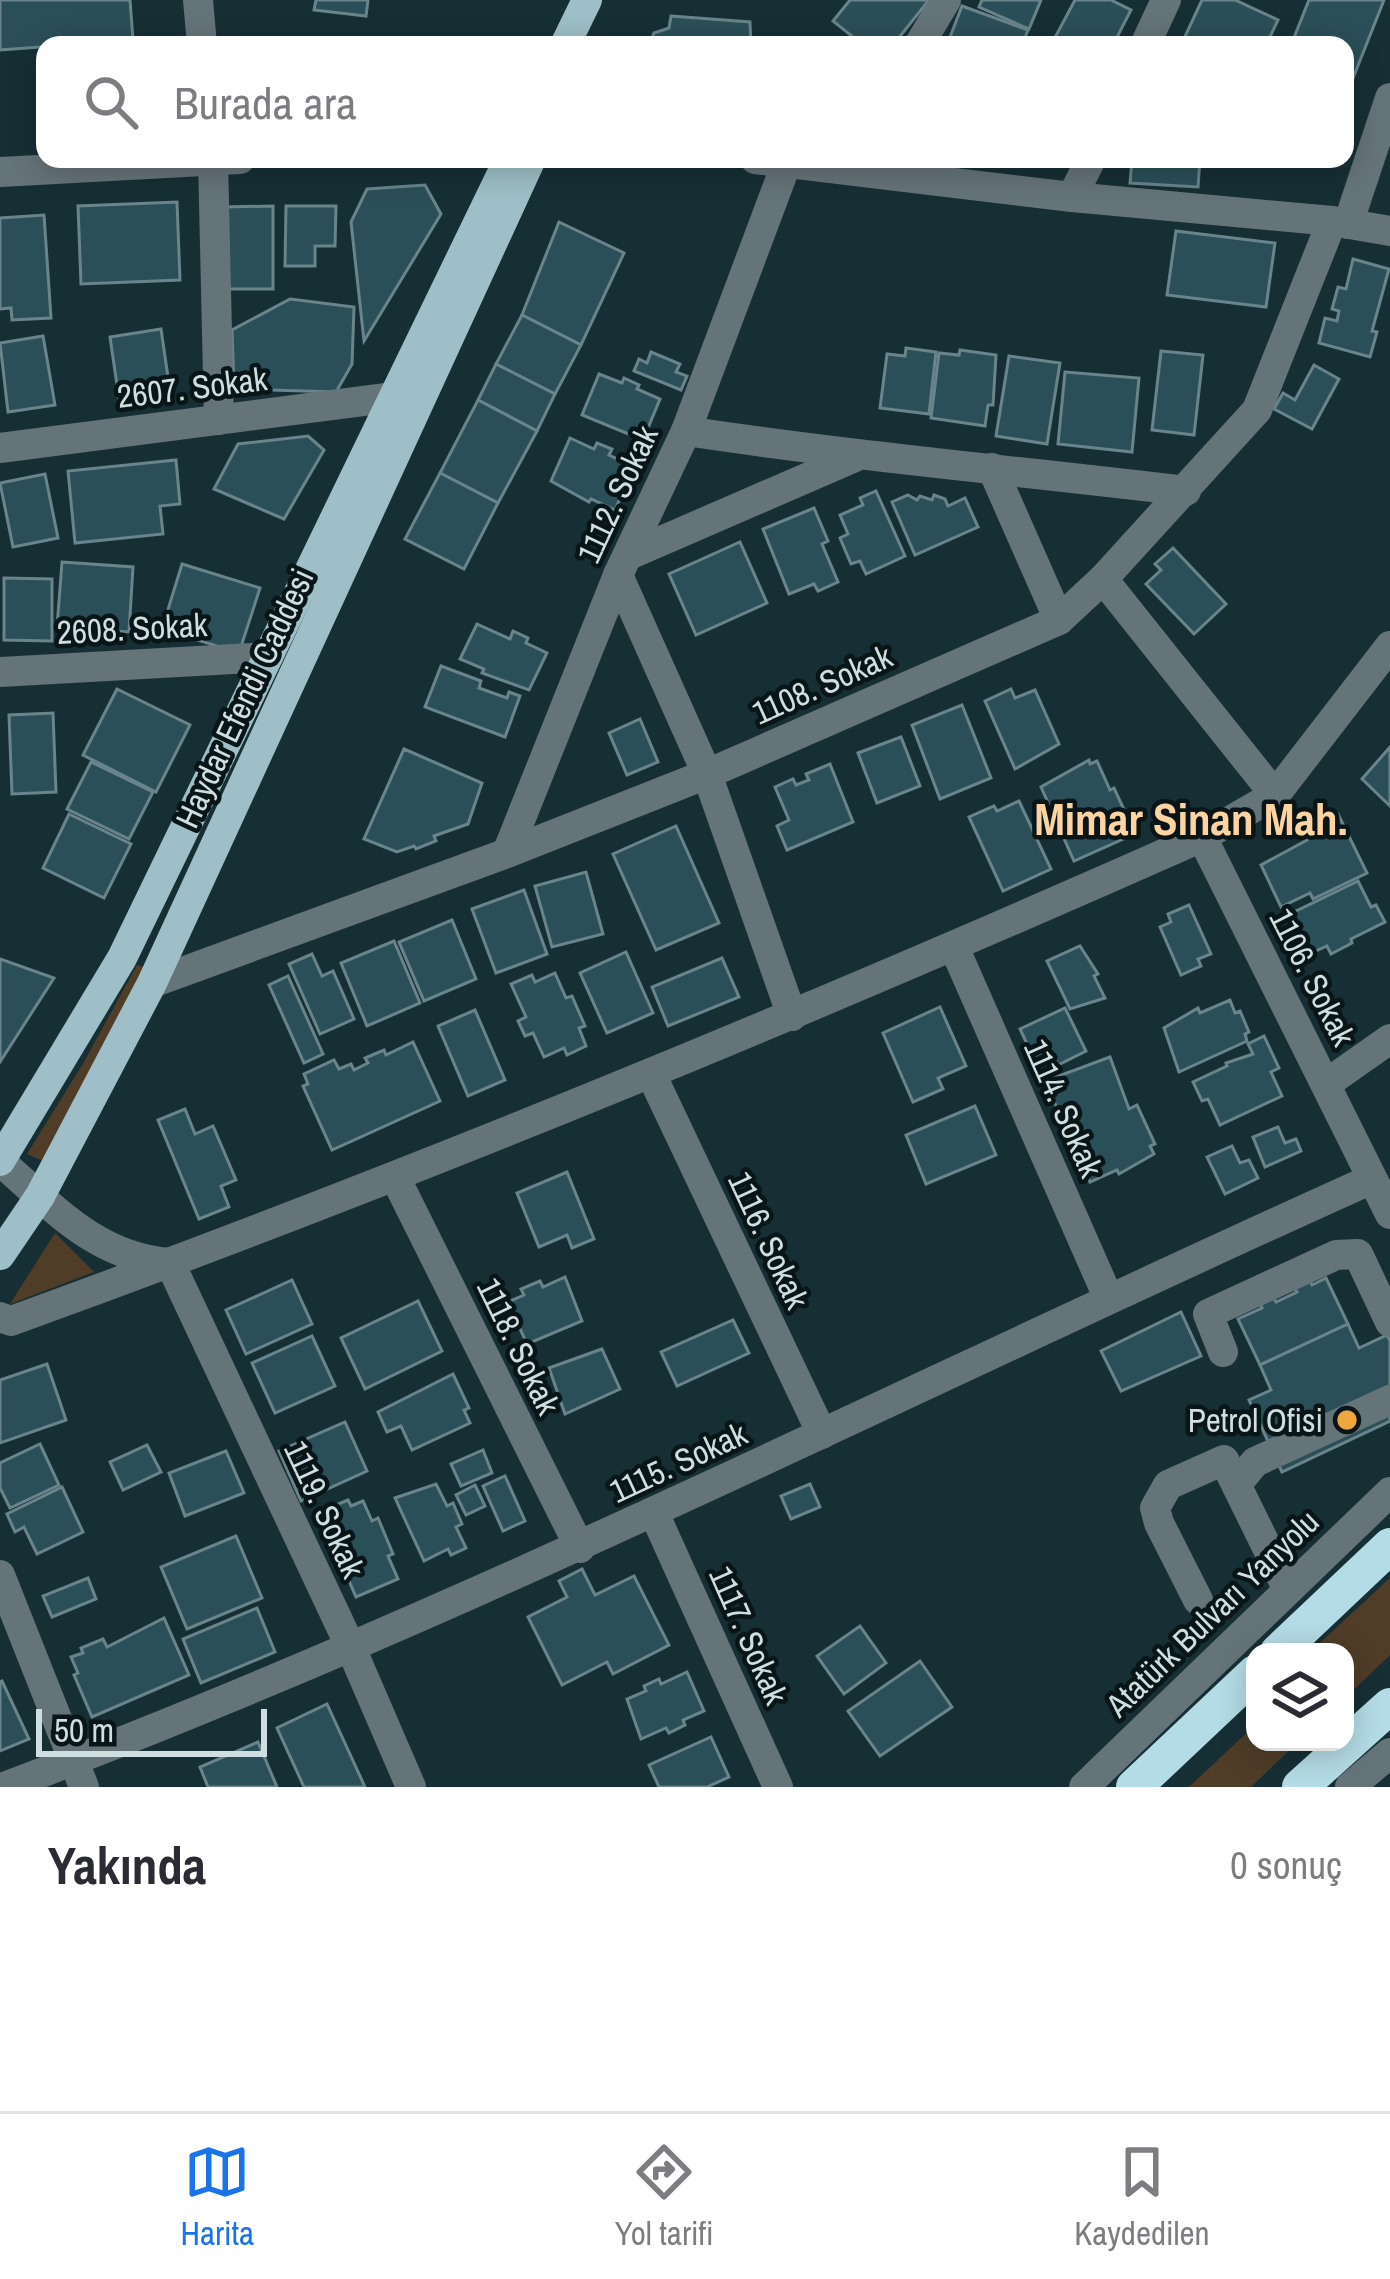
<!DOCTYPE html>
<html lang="tr">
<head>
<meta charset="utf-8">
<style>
	body { margin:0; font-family:"Archivo Narrow",sans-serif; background:#f2f2f3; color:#2b2b33 }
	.controls { position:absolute; right:36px; bottom:36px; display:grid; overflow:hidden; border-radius:24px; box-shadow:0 6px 30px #0003 }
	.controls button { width:108px; height:108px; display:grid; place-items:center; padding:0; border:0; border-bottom:3px solid #e1e1e2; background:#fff; color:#2b2b33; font:60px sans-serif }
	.scale { position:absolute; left:36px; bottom:30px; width:231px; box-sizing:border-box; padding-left:12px; border:6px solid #cfdee1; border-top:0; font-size:33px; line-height:42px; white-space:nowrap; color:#cfdee1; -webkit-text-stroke:9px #0a1518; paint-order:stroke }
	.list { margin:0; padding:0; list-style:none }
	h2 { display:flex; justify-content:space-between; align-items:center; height:156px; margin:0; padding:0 48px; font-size:51px }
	h2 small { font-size:39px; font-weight:400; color:#7c7c81 }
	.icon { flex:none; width:66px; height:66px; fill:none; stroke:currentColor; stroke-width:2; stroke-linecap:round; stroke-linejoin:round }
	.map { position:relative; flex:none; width:1390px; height:1787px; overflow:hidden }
	.search { position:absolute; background:#fff; box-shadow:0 6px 30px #0003; left:36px; right:36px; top:36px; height:132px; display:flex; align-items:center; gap:30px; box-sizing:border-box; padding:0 42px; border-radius:24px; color:#7c7c81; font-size:45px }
	.sheet { height:324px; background:#fff }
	nav { display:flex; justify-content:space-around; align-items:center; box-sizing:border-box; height:168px; border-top:3px solid #e1e1e2; background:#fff; font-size:33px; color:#7c7c81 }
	nav a { display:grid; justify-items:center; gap:6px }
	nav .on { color:#1a73e8 }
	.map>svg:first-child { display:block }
</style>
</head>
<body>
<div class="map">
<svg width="1390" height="1787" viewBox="0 0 1390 1787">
	<rect width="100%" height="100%" fill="#162f35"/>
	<!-- green -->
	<g fill="#4f3d28">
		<path d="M137,965L147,968L54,1166L27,1154L84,1062Z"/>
		<path d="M55,1233L94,1272L10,1304Z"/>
		<path d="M1390,1578V1655L1345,1698V1652H1310Z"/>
		<path d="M1255,1725V1742H1298L1251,1787H1189Z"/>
	</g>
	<!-- building -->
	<g fill="#2b4f58" stroke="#69848b" stroke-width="3">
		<path d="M0,0H130L133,40L0,50Z"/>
		<path d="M316,0H368L366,16L314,10Z"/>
		<path d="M850,0H929L893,45H863L833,21Z"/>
		<path d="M982,0H1041L1029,29L979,7Z"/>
		<path d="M1075,0H1111L1131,10L1113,45H1051Z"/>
		<path d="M1202,0H1235L1278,20L1266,45H1181Z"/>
		<path d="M1309,0H1384L1346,96L1345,45H1291Z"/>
		<path d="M962,6L1028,30L1022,45H947Z"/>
		<path d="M671,16L750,22L751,45H649L654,33L669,28Z"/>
		<path d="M1132,159H1200L1198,187L1130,183Z"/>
		<path d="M425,185L441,214L364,341L351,222L367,189Z"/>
		<path d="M177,202L180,280L81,284L78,206Z"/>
		<path d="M273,206V289H224V207Z"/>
		<path d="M286,206H336L335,246H315V266H285Z"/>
		<path d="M44,215L51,318L12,320L11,308L0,309V218Z"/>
		<path d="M559,222L624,253L581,345L522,315Z"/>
		<path d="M1176,231L1275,243L1266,307L1167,295Z"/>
		<path d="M1353,259L1389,269L1372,331L1377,332L1370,357L1319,343L1325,318L1337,321L1339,311L1332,309L1338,287L1346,289Z"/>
		<path d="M290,299L354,307L352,364L336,392L234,389L232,330Z"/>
		<path d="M522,315L581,345L555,394L496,364Z"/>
		<path d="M161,329L170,391L119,399L110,337Z"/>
		<path d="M43,336L55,405L8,412L0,343Z"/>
		<path d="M906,348L936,352L929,414L880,408L887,354L905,356Z"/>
		<path d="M960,350L996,355L993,405H988L985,426L931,418L939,353L959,355Z"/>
		<path d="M1161,351L1203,355L1194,435L1152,430Z"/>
		<path d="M651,352L680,364L676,372L687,376L681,390L634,371L639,359L647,363Z"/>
		<path d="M1009,356L1060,363L1047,444L996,436Z"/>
		<path d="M496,364L555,394L537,431L478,400Z"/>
		<path d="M1314,365L1339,379L1312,429L1274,409L1283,393L1295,400Z"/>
		<path d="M1065,372L1139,378L1132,452L1058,444Z"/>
		<path d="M599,374L622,383L624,378L639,385L637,389L660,399L643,440L582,415Z"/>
		<path d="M478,400L537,431L498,503L440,473Z"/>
		<path d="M308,436L324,450L284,519L214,489L238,444Z"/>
		<path d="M570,438L594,449L597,443L612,449L609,455L634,467L615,510L591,499L589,502L551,481Z"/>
		<path d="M176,460L180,504L160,506L163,534L75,543L68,471Z"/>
		<path d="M440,473L498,503L464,569L405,539Z"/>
		<path d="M45,474L58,538L13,547L0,483Z"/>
		<path d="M876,491L905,556L866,574L860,561L851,564L840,538L848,534L840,515L863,505L860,498Z"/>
		<path d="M908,495L917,500L920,496L932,500L934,495L945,499L948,506L965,498L978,527L915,555L892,502Z"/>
		<path d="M814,508L828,541L822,544L838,582L818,591L814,584L789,594L763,529Z"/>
		<path d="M740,542L767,603L696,635L669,574Z"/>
		<path d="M1173,548L1226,604L1194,634L1146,584L1161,570L1155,564Z"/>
		<path d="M62,562L133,567L129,632L57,627Z"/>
		<path d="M182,564L260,588L239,653L162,629Z"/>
		<path d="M4,578L52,579V641L4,640Z"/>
		<path d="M477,624L510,639L513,631L528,638L526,643L547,653L529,690L482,673L484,669L460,659Z"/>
		<path d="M441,666L481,681L479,688L507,698L509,692L520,696L505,737L425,707Z"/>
		<path d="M117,689L190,725L156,792L83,755Z"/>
		<path d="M1011,689L1015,698L1035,690L1059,744L1015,769L985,701Z"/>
		<path d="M962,705L991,778L940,799L912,725Z"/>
		<path d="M53,713L56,792L12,794L9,715Z"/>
		<path d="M640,719L658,762L627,775L609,733Z"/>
		<path d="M901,737L920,786L877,803L858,753Z"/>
		<path d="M1390,747V806L1362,779Z"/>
		<path d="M404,749L482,783L468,824L434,836L436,841L416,849L414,846L397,852L364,839Z"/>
		<path d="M1089,760L1090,764L1097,761L1110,790L1114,788L1127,816L1122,818L1130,836L1074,861L1041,787Z"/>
		<path d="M91,762L153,792L129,839L67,809Z"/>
		<path d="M830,764L853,822L787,850L777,826L789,820L775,787L793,779L796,785L809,780L806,774Z"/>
		<path d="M1019,801L1051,869L1003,891L969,817L994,806L997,811Z"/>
		<path d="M69,814L131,844L104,898L43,868Z"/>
		<path d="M1338,814L1367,873L1313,899L1310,893L1281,907L1261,865L1307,840L1303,831Z"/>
		<path d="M676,826L719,923L656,950L613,854Z"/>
		<path d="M586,872L603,934L552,947L535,886Z"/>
		<path d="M1358,881L1371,907L1376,905L1385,922L1351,939L1352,943L1331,954L1327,946L1309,954L1290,914Z"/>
		<path d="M524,890L547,954L496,973L472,909Z"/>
		<path d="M1189,905L1211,954L1198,959L1201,966L1181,975L1160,927L1171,922L1168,914Z"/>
		<path d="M452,920L476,979L424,1001L399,942Z"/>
		<path d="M394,941L420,1003L367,1026L341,963Z"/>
		<path d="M1080,946L1098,974L1094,976L1105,998L1070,1009L1047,961Z"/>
		<path d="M626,952L653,1013L607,1033L580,973Z"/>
		<path d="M312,954L322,976L333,971L354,1019L320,1034L289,964Z"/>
		<path d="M722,958L739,997L668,1026L652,987Z"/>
		<path d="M0,959L54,978L0,1062Z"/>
		<path d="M555,973L566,998L572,996L585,1026L579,1028L586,1046L567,1055L564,1048L544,1057L533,1033L525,1036L518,1021L526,1017L511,984L532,975L535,982Z"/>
		<path d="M288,976L323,1054L304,1063L269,985Z"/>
		<path d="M1230,1000L1235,1013L1240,1011L1249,1032L1245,1034L1247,1041L1179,1072L1164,1028L1198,1008L1200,1013Z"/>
		<path d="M940,1007L966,1066L938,1078L943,1089L913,1102L883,1033Z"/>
		<path d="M1065,1008L1086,1051L1058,1065L1055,1059L1038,1067L1020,1029Z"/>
		<path d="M475,1010L505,1080L468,1096L438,1026Z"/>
		<path d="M1264,1036L1279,1068L1271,1072L1282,1096L1220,1125L1208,1099L1202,1101L1193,1082L1227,1066L1226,1063L1253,1054L1248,1044Z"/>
		<path d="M413,1042L440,1101L332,1150L303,1086L308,1084L304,1074L334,1060L339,1069L351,1064L354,1070L368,1063L365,1058L384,1050L386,1055Z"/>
		<path d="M1110,1057L1129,1109L1137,1105L1155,1144L1150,1146L1154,1154L1119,1174L1117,1170L1090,1182L1045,1081Z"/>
		<path d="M975,1106L996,1155L926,1184L906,1135Z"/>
		<path d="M185,1109L195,1134L213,1126L236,1180L221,1186L229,1207L199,1219L158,1120Z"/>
		<path d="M1278,1127L1285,1143L1296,1139L1301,1151L1265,1167L1253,1137Z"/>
		<path d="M1232,1146L1240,1163L1249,1160L1258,1178L1225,1194L1207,1157Z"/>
		<path d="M567,1172L594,1239L572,1248L567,1235L539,1247L517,1193Z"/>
		<path d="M565,1277L582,1321L527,1344L508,1302L524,1295L521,1289L540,1281L543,1287Z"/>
		<path d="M1326,1278L1348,1324L1260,1365L1238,1319L1262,1308L1260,1304L1273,1297L1276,1302L1297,1292L1294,1287L1309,1279L1312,1285Z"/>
		<path d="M292,1280L312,1324L246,1354L226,1310Z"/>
		<path d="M418,1301L442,1351L365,1389L341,1338Z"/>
		<path d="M1181,1312L1201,1356L1121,1391L1101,1351Z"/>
		<path d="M733,1320L749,1353L677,1386L661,1352Z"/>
		<path d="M1348,1324L1359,1348L1387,1335L1390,1341V1421L1282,1472L1249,1400L1271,1390L1260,1365Z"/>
		<path d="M312,1336L335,1386L275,1413L252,1363Z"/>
		<path d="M602,1349L620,1389L565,1414L549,1368Z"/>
		<path d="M47,1364L66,1420L0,1443V1380Z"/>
		<path d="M453,1374L469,1408L464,1410L470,1423L412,1450L401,1426L387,1432L378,1412Z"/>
		<path d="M345,1422L367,1471L301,1501L279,1451Z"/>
		<path d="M40,1444L59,1485L10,1508L0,1488V1463Z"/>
		<path d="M147,1445L161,1472L123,1490L110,1462Z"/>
		<path d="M483,1450L492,1473L461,1486L451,1464Z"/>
		<path d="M226,1451L244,1493L185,1516L169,1473Z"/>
		<path d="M505,1476L525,1521L503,1531L483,1486Z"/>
		<path d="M436,1484L447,1506L453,1503L462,1524L456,1527L466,1548L451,1555L448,1549L424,1561L395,1498Z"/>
		<path d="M810,1484L820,1507L791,1519L781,1496Z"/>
		<path d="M475,1485L485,1506L466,1515L456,1495Z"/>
		<path d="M62,1487L83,1532L37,1554L24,1527L15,1532L7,1514Z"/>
		<path d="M348,1500L351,1506L363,1501L372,1521L378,1518L393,1554L388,1556L398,1579L356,1597L319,1512Z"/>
		<path d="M236,1536L262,1598L187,1629L161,1567Z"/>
		<path d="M582,1569L595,1595L634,1576L669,1645L613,1674L607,1662L562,1685L528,1617L567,1597L559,1581Z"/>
		<path d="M88,1578L96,1599L52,1617L43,1596Z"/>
		<path d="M257,1608L275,1652L201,1683L183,1639Z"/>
		<path d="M164,1618L189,1675L92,1717L74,1675L78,1673L71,1657L83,1653L81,1648L103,1639L107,1647Z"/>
		<path d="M860,1626L886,1663L844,1694L817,1656Z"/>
		<path d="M920,1661L952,1707L880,1756L848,1711Z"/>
		<path d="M687,1672L704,1711L683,1720L685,1725L669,1733L666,1728L641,1739L627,1699L646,1691L644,1686L659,1679L661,1684Z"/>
		<path d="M2,1681L29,1739L0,1751V1682Z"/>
		<path d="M327,1704L365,1787H304L277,1728Z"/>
		<path d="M711,1737L729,1777L707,1787H659L649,1765Z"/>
		<path d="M258,1742L277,1787H208L200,1767Z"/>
	</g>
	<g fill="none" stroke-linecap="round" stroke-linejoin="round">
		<!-- minor -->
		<g stroke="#657479" stroke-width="30">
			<path d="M198,0L202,45"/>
			<path d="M919,45L946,0"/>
			<path d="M1145,45L1166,0"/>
			<path d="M213,159L219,420"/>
			<path d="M755,159L1072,197L1332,221L1390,231"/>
			<path d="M0,172L240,159"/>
			<path d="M1072,197L1091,159"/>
			<path d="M1348,224L1390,98"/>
			<path d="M686,431C852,456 1019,471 1186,491"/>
			<path d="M0,448L394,397"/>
			<path d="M992,468L1059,620"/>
			<path d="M629,555L855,457"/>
			<path d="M618,575L707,774L792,1016"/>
			<path d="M1103,579L1275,795"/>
			<path d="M0,672L268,657"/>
			<path d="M1202,837L1390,1214"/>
			<path d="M507,853L618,575L686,431L787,162"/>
			<path d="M954,947L1108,1297"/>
			<path d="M152,983L507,853L707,774L1059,620L1103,579L1257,410L1332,221"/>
			<path d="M652,1076L822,1434"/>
			<path d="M1326,1084L1390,1039"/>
			<path d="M0,1161C54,1208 96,1257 170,1263L351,1648L411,1787"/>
			<path d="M395,1177L580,1548"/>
			<path d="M0,1317L11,1321C414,1175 810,1011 1202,837L1275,795L1390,646"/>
			<path d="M1223,1352L1208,1314L1336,1255L1358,1254L1390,1322"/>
			<path d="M1237,1484L1255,1462L1390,1400"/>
			<path d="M654,1513L778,1787"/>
			<path d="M0,1575L84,1787"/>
			<path d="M1198,1600L1159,1523L1155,1508L1168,1485L1224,1460L1288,1590"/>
			<path d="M4,1787C472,1611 917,1383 1372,1179"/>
			<path d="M1084,1787L1390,1492"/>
			<path d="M1350,1787L1390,1753"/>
		</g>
		<!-- major -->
		<g stroke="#9ebfc7" stroke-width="30">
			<path d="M565,45L587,0"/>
			<path d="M0,1161L122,958L509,159"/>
			<path d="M0,1255L40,1196L152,983L531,159"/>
		</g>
		<!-- highway -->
		<g stroke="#b4dce6" stroke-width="36">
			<path d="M1278,1652L1390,1546"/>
			<path d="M1134,1787L1255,1673"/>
			<path d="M1300,1787L1390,1706"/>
		</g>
	</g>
	<!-- markers -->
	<circle fill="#f0a63e" stroke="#0a1518" stroke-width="4.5" cx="1347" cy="1420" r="12"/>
	<g text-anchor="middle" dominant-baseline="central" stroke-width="9" stroke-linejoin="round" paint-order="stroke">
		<!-- street labels -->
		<g font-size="33" fill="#cfdee1" stroke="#0a1518">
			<text transform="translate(192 387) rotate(-7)">2607. Sokak</text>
			<text transform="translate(617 494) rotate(-65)">1112. Sokak</text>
			<text transform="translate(132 628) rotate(-3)">2608. Sokak</text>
			<text transform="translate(822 684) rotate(-24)">1108. Sokak</text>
			<text transform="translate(244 698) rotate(-65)">Haydar Efendi Caddesi</text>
			<text transform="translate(1313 977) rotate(63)">1106. Sokak</text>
			<text transform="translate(1064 1108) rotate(66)">1114. Sokak</text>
			<text transform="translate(769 1240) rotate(65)">1116. Sokak</text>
			<text transform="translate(519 1346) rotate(64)">1118. Sokak</text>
			<text transform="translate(678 1462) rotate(-25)">1115. Sokak</text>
			<text transform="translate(325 1509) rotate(65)">1119. Sokak</text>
			<text transform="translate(1212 1613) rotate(-44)">Atatürk Bulvarı Yanyolu</text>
			<text transform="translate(749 1635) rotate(66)">1117. Sokak</text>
		</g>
		<!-- poi labels -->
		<g font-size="33" fill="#cfdee1" stroke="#0a1518" text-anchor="end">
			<text x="1323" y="1420">Petrol Ofisi</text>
		</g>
		<!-- district labels -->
		<g font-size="45" font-weight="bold" fill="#fcd3a1" stroke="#0a1518">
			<text x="1191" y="818">Mimar Sinan Mah.</text>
		</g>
	</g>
</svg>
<div class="controls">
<button><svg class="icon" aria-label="layers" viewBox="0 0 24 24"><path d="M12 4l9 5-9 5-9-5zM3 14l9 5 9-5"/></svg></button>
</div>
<div class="scale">50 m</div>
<div class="search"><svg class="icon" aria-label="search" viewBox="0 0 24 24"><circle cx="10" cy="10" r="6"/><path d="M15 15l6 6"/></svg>Burada ara</div>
</div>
<section class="sheet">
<h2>Yakında<small>0 sonuç</small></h2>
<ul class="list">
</ul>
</section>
<nav>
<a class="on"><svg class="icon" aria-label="map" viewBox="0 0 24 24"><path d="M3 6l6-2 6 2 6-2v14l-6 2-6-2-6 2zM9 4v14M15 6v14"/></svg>Harita</a>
<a><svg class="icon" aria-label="directions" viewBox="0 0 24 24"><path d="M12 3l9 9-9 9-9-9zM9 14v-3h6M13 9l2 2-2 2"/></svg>Yol tarifi</a>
<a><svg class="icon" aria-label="saved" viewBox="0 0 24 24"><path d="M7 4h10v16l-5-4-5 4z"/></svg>Kaydedilen</a>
</nav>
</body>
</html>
